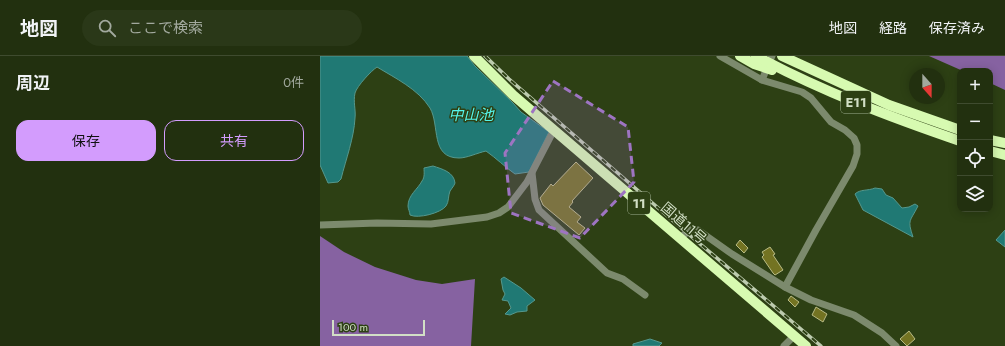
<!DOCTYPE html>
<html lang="ja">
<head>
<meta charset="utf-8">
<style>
	body { margin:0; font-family:Jost,"Noto Sans JP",sans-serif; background:#2a3818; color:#f1f3f6 }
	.controls { position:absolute; right:12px; top:12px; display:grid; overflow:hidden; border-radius:8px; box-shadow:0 2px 10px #0003 }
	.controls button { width:36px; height:36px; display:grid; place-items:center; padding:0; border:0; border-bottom:1px solid #3f4b2f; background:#22300f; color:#f1f3f6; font:20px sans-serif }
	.compass { position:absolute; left:589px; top:12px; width:36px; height:36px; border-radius:50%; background:#22300f; box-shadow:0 2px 10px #0003; rotate:159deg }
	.scale { position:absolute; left:12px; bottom:10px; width:93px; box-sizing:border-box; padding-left:4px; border:2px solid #d2dfc6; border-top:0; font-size:11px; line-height:14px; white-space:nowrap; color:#d2dfc6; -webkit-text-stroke:3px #2d4014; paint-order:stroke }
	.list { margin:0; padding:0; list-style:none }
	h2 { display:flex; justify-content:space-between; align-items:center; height:52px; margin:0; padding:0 16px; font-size:17px }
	h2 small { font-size:13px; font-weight:400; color:#a2a99e }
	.actions { display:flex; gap:8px; padding:12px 16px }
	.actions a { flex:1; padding:9px 0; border:1px solid #d39cfd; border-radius:12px; text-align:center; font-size:14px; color:#d39cfd }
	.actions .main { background:#d39cfd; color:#111 }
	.icon { flex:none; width:22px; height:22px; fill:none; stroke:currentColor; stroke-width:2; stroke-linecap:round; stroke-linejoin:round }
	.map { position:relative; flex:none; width:685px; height:290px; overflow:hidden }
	header { display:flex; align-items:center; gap:24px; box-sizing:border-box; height:56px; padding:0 20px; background:#22300f; border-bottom:1px solid #3f4b2f }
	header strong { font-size:19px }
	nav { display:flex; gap:22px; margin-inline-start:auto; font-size:14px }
	.search { width:280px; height:36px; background:#2a3818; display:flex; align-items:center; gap:10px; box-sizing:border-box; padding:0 14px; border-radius:22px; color:#a2a99e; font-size:15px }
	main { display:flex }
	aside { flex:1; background:#22300f }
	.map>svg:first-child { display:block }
</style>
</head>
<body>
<header>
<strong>地図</strong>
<div class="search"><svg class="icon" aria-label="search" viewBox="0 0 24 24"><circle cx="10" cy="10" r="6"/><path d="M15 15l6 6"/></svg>ここで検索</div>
<nav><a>地図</a><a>経路</a><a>保存済み</a></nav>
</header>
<main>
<aside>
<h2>周辺<small>0件</small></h2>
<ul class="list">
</ul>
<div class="actions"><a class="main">保存</a><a>共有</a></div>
</aside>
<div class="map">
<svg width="685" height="290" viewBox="0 0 685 290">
	<rect width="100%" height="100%" fill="#2d4014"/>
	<!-- forest -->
	<g fill="#8662a1">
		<path d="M609,0H685V34L670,27V15H643Z"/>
		<path d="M0,180L24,196L55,211L96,224L122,228L155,223L151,290H0Z"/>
	</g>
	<!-- water -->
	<g fill="#207974" stroke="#55988d">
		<path d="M0,0H147L155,10L193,47L201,56L229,76L209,116L195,118C185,111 176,102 166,95C157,97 147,102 139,102C110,102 120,69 110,52C98,33 75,22 57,11C51,15 37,30 35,37C33,46 36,54 35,62C34,82 26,103 21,123L18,126L8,127L0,109Z"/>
		<path d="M113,110C122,113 134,116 135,127C134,130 132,132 130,135C128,140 129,146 126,150C121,157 98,163 90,159C90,156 88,153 88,150C88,139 98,133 102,125C105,121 104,116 104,112Z"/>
		<path d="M555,132L562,133L566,139L573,142L582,152L589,151L595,148L598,150C590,166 587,163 593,181L543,154L535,138C540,133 548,135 555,132Z"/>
		<path d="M685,174V191L676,184Z"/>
		<path d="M184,221L201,232L215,244L207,250V255L197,256L190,259L185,258L191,252L188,245L182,244L185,238L183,234L181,223Z"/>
		<path d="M330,283L342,287L339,290H313V288Z"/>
	</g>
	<!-- building -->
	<g fill="#737322" stroke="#b8ba84">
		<path d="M256,106L273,122L252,145L253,146L249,151L261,161L257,166L265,172L259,179L223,149L220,142L231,128L233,130Z"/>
		<path d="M420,184L428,192L424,197L416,189Z"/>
		<path d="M450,191L455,198L453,199L463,214L455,219L453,217L442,201L444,199L442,196Z"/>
		<path d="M471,240L479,246L475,251L468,244Z"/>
		<path d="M496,251L507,258L503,266L492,259Z"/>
		<path d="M589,275L595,283L587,290L580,283Z"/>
	</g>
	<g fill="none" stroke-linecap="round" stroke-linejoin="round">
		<!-- minor -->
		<g stroke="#7c8a6d" stroke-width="7">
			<path d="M400,0L442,24L482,36L491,42L511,66L525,74L534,82L537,89V98L533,110L496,174L465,231"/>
			<path d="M442,24L452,0"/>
			<path d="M212,117L215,143L219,154L287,217L303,223L325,239"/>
			<path d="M0,169L57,167L111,168L167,161L179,157L188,151L207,126L234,74"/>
			<path d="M360,182L371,173L378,174L412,198L465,231L491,244L534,259L562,277L576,290"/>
			<path d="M464,290L474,280"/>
		</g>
		<!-- highway -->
		<g stroke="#d7fab1" stroke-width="10">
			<path d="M154,0L193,39L486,290"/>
			<path d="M420,0L434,8L452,14"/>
			<path d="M436,0C501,35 570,61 640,85"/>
			<path d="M462,0L569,49L640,74"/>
			<path d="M670,84L685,87"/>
			<path d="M670,95L685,99"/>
		</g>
		<!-- rail casing -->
		<g stroke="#bdcbaf" stroke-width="3.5">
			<path id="rail" d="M165,0L189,23L366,176L501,290"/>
		</g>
		<!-- rail -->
		<use href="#rail" stroke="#2d4014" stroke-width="2" stroke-dasharray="6" stroke-linecap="butt"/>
	</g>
	<!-- marked area -->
	<path fill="#9e74c2" fill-opacity="0.2" stroke="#9e74c2" stroke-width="3" stroke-dasharray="8 5" stroke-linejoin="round" d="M233,25L308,71L314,126L260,182L191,157L185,97Z"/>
	<g text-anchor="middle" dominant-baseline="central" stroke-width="3" stroke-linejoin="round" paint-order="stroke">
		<!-- shield labels -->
		<g fill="#2d4014" stroke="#a0af91" stroke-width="1">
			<rect x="521" y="35" width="30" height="22" rx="3"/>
			<rect x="308" y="136" width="22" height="22" rx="3"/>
		</g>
		<g font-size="13" font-weight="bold" fill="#d2dfc6">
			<text x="536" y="46">E11</text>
			<text x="319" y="147">11</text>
		</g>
		<!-- street labels -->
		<g font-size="14" fill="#d2dfc6" stroke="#2d4014">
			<text transform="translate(364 167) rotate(41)">国道11号</text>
		</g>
		<!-- water labels -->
		<g font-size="15" font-style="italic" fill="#55f5eb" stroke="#2d4014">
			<text x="151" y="59">中山池</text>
		</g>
	</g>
</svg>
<div class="controls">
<button>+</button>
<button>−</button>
<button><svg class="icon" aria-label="locate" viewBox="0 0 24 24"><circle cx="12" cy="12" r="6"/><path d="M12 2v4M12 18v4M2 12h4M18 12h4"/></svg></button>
<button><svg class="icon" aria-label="layers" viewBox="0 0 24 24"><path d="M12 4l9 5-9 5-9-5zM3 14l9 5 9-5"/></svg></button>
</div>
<svg class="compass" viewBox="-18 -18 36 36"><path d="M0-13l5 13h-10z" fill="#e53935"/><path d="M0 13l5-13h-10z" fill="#a2a99e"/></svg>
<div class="scale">100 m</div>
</div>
</main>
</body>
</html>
